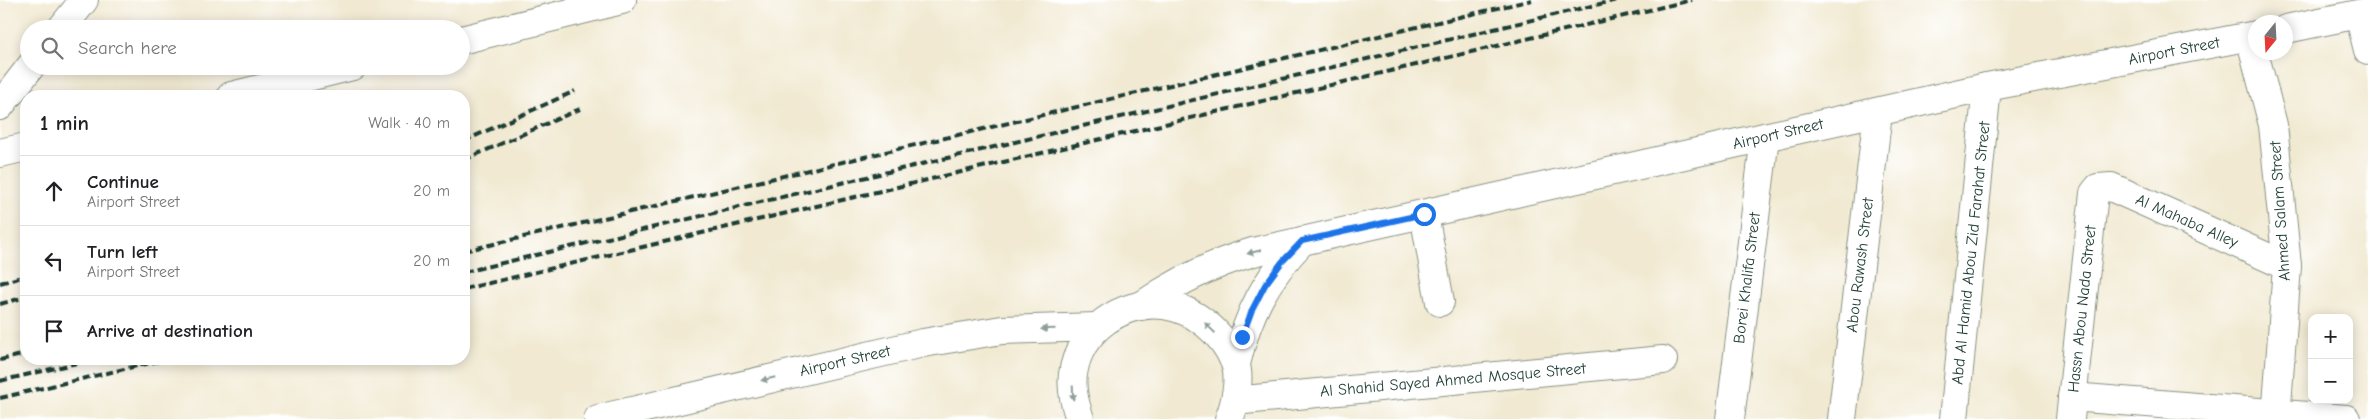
<!DOCTYPE html>
<html lang="en">
<head>
<meta charset="utf-8">
<style>
	body { margin:0; font-family:"Comic Neue",sans-serif; background:#f6f6f6; color:#202124 }
	.controls { position:absolute; right:15px; bottom:15px; display:grid; overflow:hidden; border-radius:10px; box-shadow:0 2px 12px #0003 }
	.controls button { width:45px; height:45px; display:grid; place-items:center; padding:0; border:0; border-bottom:1px solid #e0e0e0; background:#fff; color:#202124; font:25px sans-serif }
	.compass { position:absolute; left:2248px; top:15px; width:45px; height:45px; border-radius:50%; background:#fff; box-shadow:0 2px 12px #0003; rotate:198deg }
	.stop { position:absolute; width:15px; height:15px; margin:-11px; border:4px solid #1a73e8; border-radius:50%; background:#fff }
	.stop.end { background:#1a73e8; border-color:#fff; box-shadow:0 1px 5px #0008 }
	.list { margin:0; padding:0; list-style:none }
	h2 { display:flex; justify-content:space-between; align-items:center; height:65px; margin:0; padding:0 20px; font-size:21px }
	h2 small { font-size:16px; font-weight:400; color:#757577 }
	.list li { display:grid; grid-template-columns:32px 1fr auto; gap:15px; align-items:center; box-sizing:border-box; height:70px; padding:0 20px; border-top:1px solid #e0e0e0 }
	.list b { display:block; font-size:19px; white-space:nowrap }
	.list p { margin:0; font-size:16px; white-space:nowrap; color:#757577 }
	.list em { font-size:16px; font-style:normal; color:#757577 }
	.icon { flex:none; width:28px; height:28px; fill:none; stroke:currentColor; stroke-width:2; stroke-linecap:round; stroke-linejoin:round }
	.map { position:relative; flex:none; width:2368px; height:419px; overflow:hidden }
	.search { position:absolute; background:#fff; box-shadow:0 2px 12px #0003; left:20px; top:20px; width:450px; height:55px; display:flex; align-items:center; gap:12px; box-sizing:border-box; padding:0 18px; border-radius:28px; color:#757577; font-size:19px }
	.panel { position:absolute; background:#fff; box-shadow:0 2px 12px #0003; left:20px; top:90px; width:450px; height:275px; border-radius:20px }
	.map>svg:first-child { display:block }
</style>
</head>
<body>
<div class="map">
<svg width="2368" height="419" viewBox="0 0 2368 419">
	<rect width="100%" height="100%" fill="#fff"/>
	<filter id="ink" filterUnits="userSpaceOnUse"><feTurbulence type="fractalNoise" baseFrequency=".02" numOctaves="2"/><feDisplacementMap in="SourceGraphic" scale="10" xChannelSelector="R" yChannelSelector="G"/><feConvolveMatrix kernelMatrix="1 2 1 2 8 2 1 2 1" color-interpolation-filters="sRGB"/></filter>
	<filter id="wash" filterUnits="userSpaceOnUse"><feTurbulence type="fractalNoise" baseFrequency=".0096" numOctaves="4" result="noise"/><feDisplacementMap in="SourceGraphic" scale="20" xChannelSelector="R" yChannelSelector="G"/><feGaussianBlur stdDeviation="1.12" result="paint"/><feColorMatrix in="noise" values="0 0 0 0 0 0 0 0 0 0 0 0 0 0 0 0 0 1.4 0 .05"/><feComposite in="paint" operator="in"/></filter>
	<g filter="url(#wash)">
		<rect width="100%" height="100%" fill="#f1e9d1"/>
	</g>
	<g filter="url(#ink)">
		<g fill="none" stroke-linecap="round" stroke-linejoin="round">
			<!-- minor casing -->
			<g stroke="#889382" stroke-width="30">
				<g id="minor">
					<path d="M2359,14L2368,50"/>
					<path d="M61,29L84,0"/>
					<path d="M2286,29L2368,12"/>
					<path d="M2250,37L2273,125L2287,266L2276,419"/>
					<path d="M461,40L622,0"/>
					<path d="M231,96L353,66"/>
					<path d="M0,106L31,66"/>
					<path d="M0,153L26,147"/>
					<path d="M1424,214L1440,302"/>
					<path d="M1141,306C1177,281 1212,264 1253,252L1987,87L2256,35"/>
					<path d="M1236,364C1248,313 1265,280 1302,241"/>
					<path d="M2072,397L2346,419"/>
					<path d="M1244,400L1663,360"/>
					<path d="M598,419L923,343L1002,330L1096,327"/>
					<path d="M1080,419C1075,404 1071,390 1073,374C1079,331 1121,300 1164,305C1195,309 1224,334 1235,363C1241,378 1235,405 1229,419"/>
					<path d="M1730,419L1765,137"/>
					<path d="M1842,419L1878,112"/>
					<path d="M1954,419L1987,87"/>
					<path d="M2070,419L2094,193L2098,188L2111,187L2287,266"/>
				</g>
			</g>
			<!-- minor -->
			<use href="#minor" stroke="#fff" stroke-width="28"/>
			<!-- rail -->
			<g stroke="#1f3d34" stroke-width="4" stroke-dasharray="8 4" stroke-linecap="butt">
				<path d="M464,141L575,91"/>
				<path d="M464,160L580,109"/>
				<path d="M464,251L1532,0"/>
				<path d="M464,272L1617,0"/>
				<path d="M0,283L26,276"/>
				<path d="M464,289L1692,0"/>
				<path d="M0,304L26,297"/>
				<path d="M0,360L26,354"/>
				<path d="M0,381L94,359"/>
				<path d="M0,398L167,359"/>
			</g>
		</g>
		<!-- one-way arrows -->
		<defs><path id="oneway-solid" d="M-6-.8H1V-3.2L6.5 0L1 3.2V.8H-6Z" transform="scale(1.25)"/></defs>
		<g fill="#8f9e9a">
			<use href="#oneway-solid" transform="translate(1254 252) rotate(166)"/>
			<use href="#oneway-solid" transform="translate(1210 328) rotate(-136)"/>
			<use href="#oneway-solid" transform="translate(1048 329) rotate(178)"/>
			<use href="#oneway-solid" transform="translate(768 379) rotate(167)"/>
			<use href="#oneway-solid" transform="translate(1073 393) rotate(88)"/>
		</g>
	</g>
	<g fill="none" stroke-linecap="round" stroke-linejoin="round" filter="url(#ink)">
		<!-- route -->
		<path stroke="#1a73e8" stroke-width="6" d="M1242,337L1252,310L1265,285L1282,262L1302,241L1424,214"/>
	</g>
	<g text-anchor="middle" dominant-baseline="central" stroke-width="4.5" stroke-linejoin="round" paint-order="stroke">
		<!-- street labels -->
		<g font-size="16" fill="#1f3d34" stroke="#fff">
			<text transform="translate(2174 51) rotate(-11)">Airport Street</text>
			<text transform="translate(1778 134) rotate(-13)">Airport Street</text>
			<text transform="translate(2280 211) rotate(-94)">Ahmed Salam Street</text>
			<text transform="translate(2187 221) rotate(24)">Al Mahaba Alley</text>
			<text transform="translate(1971 253) rotate(-84)">Abd Al Hamid Abou Zid Farahat Street</text>
			<text transform="translate(1860 265) rotate(-83)">Abou Rawash Street</text>
			<text transform="translate(1747 278) rotate(-83)">Borei Khalifa Street</text>
			<text transform="translate(2082 309) rotate(-84)">Hassn Abou Nada Street</text>
			<text transform="translate(845 361) rotate(-13)">Airport Street</text>
			<text transform="translate(1453 380) rotate(-5)">Al Shahid Sayed Ahmed Mosque Street</text>
		</g>
	</g>
</svg>
<div class="controls">
<button>+</button>
<button>−</button>
</div>
<svg class="compass" viewBox="-18 -18 36 36"><path d="M0-13l5 13h-10z" fill="#e53935"/><path d="M0 13l5-13h-10z" fill="#757577"/></svg>
<div class="stop" style="left:1424px;top:214px"></div>
<div class="stop end" style="left:1242px;top:337px"></div>
<div class="search"><svg class="icon" aria-label="search" viewBox="0 0 24 24"><circle cx="10" cy="10" r="6"/><path d="M15 15l6 6"/></svg>Search here</div>
<section class="panel">
<h2>1 min<small>Walk · 40 m</small></h2>
<ul class="list">
<li><svg class="icon" aria-label="ahead" viewBox="0 0 24 24"><path d="M12 20V5M6 11l6-6 6 6"/></svg><div><b>Continue</b><p>Airport Street</p></div><em>20 m</em></li>
<li><svg class="icon" aria-label="left" viewBox="0 0 24 24"><path d="M17 20v-9H6M10 6l-5 5 5 5"/></svg><div><b>Turn left</b><p>Airport Street</p></div><em>20 m</em></li>
<li><svg class="icon" aria-label="arrive" viewBox="0 0 24 24"><path d="M6 21V4h12l-3 4 3 4H6"/></svg><div><b>Arrive at destination</b></div></li>
</ul>
</section>
</div>
</body>
</html>
